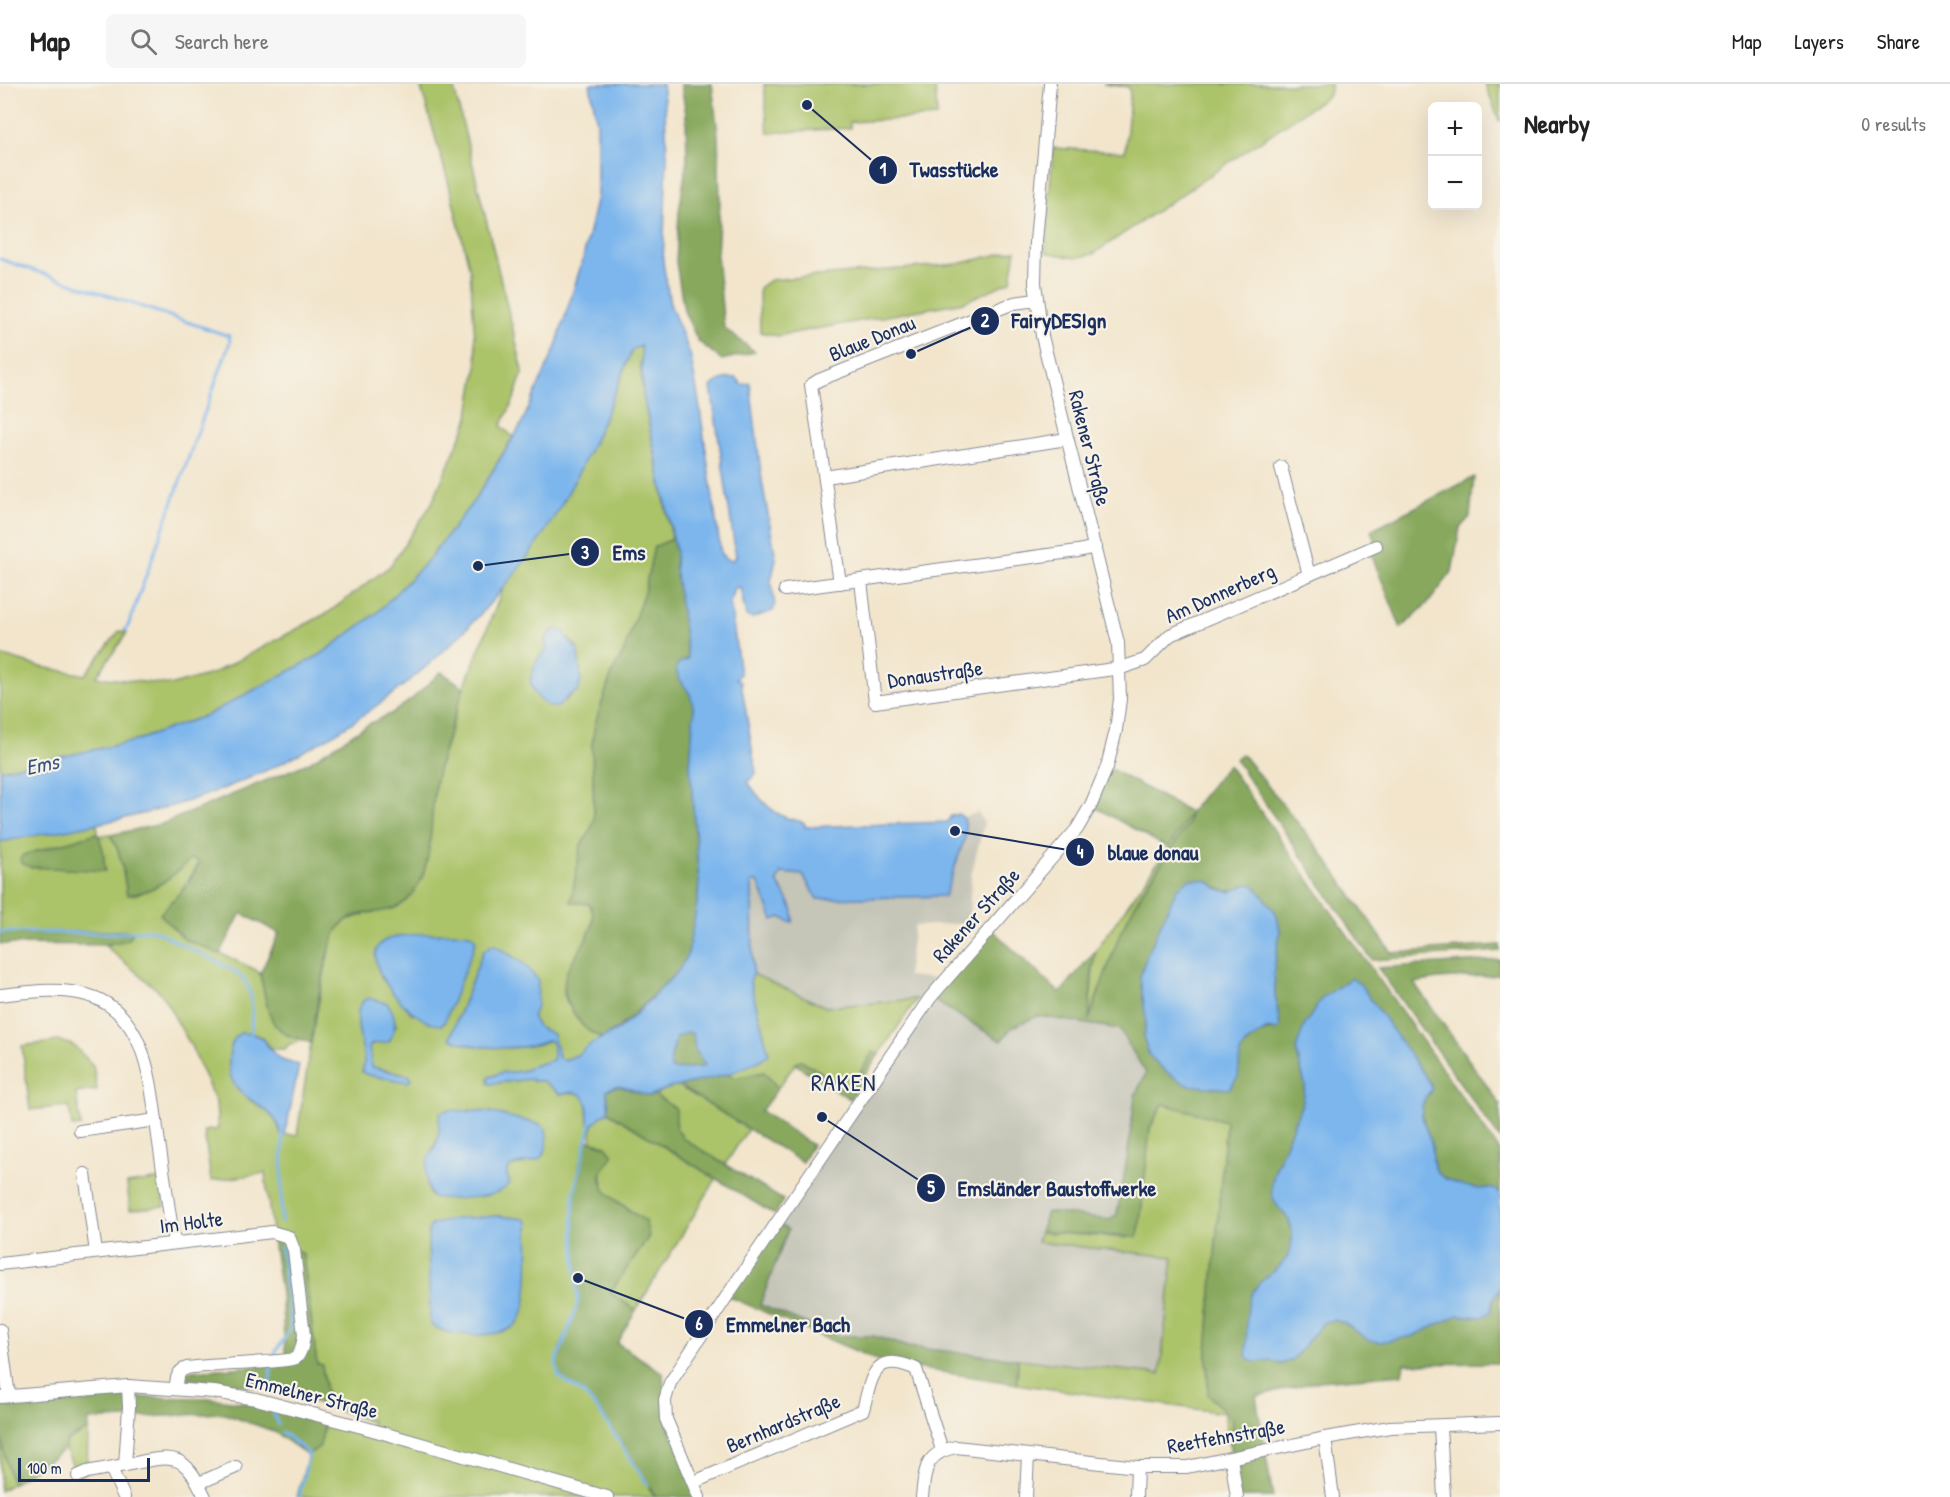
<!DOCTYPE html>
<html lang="en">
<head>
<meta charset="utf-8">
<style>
	body { margin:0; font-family:"Patrick Hand",sans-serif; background:#f6f6f6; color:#222 }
	.controls { position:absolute; right:18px; top:18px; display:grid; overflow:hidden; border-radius:9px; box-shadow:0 6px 24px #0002 }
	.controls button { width:54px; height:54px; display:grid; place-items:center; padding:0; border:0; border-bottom:2px solid #e0e0e0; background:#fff; color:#222; font:30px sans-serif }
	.scale { position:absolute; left:18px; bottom:15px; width:132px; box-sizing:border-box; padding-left:6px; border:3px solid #1b2f5e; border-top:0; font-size:16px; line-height:21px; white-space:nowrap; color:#1b2f5e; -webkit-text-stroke:4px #f7f3e8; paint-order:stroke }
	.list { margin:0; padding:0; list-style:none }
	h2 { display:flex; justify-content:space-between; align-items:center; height:78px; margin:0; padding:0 24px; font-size:26px }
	h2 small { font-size:20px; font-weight:400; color:#767676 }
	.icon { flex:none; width:33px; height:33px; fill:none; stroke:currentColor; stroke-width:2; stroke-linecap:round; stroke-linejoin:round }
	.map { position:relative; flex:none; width:1500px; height:1413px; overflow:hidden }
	header { display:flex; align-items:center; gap:36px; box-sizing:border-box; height:84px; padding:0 30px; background:#fff; border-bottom:2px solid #e0e0e0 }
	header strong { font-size:28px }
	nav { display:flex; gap:33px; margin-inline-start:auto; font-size:21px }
	.search { width:420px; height:54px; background:#f6f6f6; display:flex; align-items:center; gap:15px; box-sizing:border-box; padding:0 21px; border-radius:9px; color:#767676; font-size:22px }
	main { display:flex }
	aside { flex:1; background:#fff }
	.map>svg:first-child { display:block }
</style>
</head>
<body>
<header>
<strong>Map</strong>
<div class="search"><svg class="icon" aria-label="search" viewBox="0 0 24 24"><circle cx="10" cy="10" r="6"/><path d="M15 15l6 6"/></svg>Search here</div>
<nav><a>Map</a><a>Layers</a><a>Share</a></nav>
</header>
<main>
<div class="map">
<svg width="1500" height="1413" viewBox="0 0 1500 1413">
	<rect width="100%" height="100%" fill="#f7f3e8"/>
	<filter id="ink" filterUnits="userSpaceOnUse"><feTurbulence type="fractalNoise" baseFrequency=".0167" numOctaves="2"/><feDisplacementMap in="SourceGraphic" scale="12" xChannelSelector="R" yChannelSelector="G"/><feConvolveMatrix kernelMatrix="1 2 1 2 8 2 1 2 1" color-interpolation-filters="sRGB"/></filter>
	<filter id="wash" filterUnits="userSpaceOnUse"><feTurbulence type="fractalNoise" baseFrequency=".008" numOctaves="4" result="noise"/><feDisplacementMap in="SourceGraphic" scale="24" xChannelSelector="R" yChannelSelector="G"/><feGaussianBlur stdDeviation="1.35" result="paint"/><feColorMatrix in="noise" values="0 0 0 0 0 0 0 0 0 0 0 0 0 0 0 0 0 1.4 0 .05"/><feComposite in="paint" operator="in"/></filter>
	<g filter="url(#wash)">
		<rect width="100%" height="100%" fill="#f2e5cc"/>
		<!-- industrial -->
		<path fill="#c5c5b8" d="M978,728L984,739L971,792L969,839L914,842L907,892L945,896L1012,943L1038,932L1119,945L1146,989L1135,1012L1127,1075L1117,1130L1110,1136L1047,1128L1037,1158L1173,1173L1160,1290L908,1263L874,1252H838L759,1221L788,1146L778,1139L929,914L825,923L753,890L752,798H758L773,836L780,833H794L790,818L777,798L781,789L803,790L945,812L965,753L966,747L964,734Z"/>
		<!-- green -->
		<g fill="#abc369" stroke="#637964" stroke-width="1.5" fill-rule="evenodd">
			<path d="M420,0H453L523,287L513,318L501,342L513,353L476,414L430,474L377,529L320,571L207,631L135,657L0,686V571L37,582L85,591L119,547L127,549L96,593L173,601L214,589L329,528L390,482L431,421L468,336L477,282L470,186L448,97Z"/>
			<path d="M764,0H935L937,33L850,38V44L768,49Z"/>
			<path d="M1103,0H1331L1329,11L1093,170L1075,174L1045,168L1053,64L1125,68L1130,12L1129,3Z"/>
			<path d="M1485,0H1500V39Z"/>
			<path d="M1016,166L1011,197L964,218L777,252L760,248L759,204L770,196L958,180Z"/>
			<path d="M639,262H641L643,268L640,280L643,311L672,455L654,463L645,505L624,567L612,589L595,640L592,661L594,736L589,750L581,760L571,818L589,819C609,849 550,886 567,919C570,924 575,929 579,934C586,943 591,950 603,954C589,961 576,977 560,975L553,951L538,943L532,933L537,917C526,898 515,864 491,861L483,868L450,953C471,966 528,967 549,956L553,960V976L529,983L526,986L507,989L502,988L488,994L489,1000L530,995L533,997H543L560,1010C601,1003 580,1026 591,1043L574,1109L573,1132L578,1219L560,1264L559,1293L584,1310L599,1327L655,1413H297L308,1371L325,1339L370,1352L372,1337L371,1338L328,1323L322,1281L317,1280L294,1166L272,1148L265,1089L211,1097L204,1047L218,1045L216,1019L191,962L161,909L104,861L127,856L133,848H0V758L97,739L98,749L24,771L105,787L103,766L98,752L110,751C122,769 123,790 127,811L177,788L191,775L200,778L177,813L207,863L256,886L260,890L268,926L285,950L299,955L297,959L289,960L285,965H272L261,953L251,949L244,1012C259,1022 278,1031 281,1051H297L311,959L330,860L336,847L347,836L363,831L422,795L427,776L432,721L437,689L464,603L504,502L538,458L566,412L594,358L630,271L633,265ZM553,546L565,551L576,562L580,589L573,610L558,622H550L540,572L547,565L545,556ZM446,849L412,930L381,893L384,857L421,851ZM391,924L396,942L372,960L369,964L372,983L403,989L402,997L368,991L362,988L365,975L358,943ZM469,1026L489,1028L539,1040L525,1080L511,1082L507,1086V1092L432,1113C425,1104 425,1081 430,1070C434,1062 438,1058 439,1048ZM497,1132L525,1135L528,1138L527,1208L431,1241L428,1148Z"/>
			<path d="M1191,728L1188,740L1142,808L1120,849L1087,940C1092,915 1091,890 1096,866L1168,764Z"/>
			<path d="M753,890L826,923L917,915L879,970L873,968L849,1006L801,976L795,980L778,1004L764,988L735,994L727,990L760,976L769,970L750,898Z"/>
			<path d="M59,957L73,961L93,981L97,1006L76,1009L81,1042L72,1043L69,1022L30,1026L22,962Z"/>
			<path d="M679,1002L748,1045L725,1081L681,1054L655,1011L665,1005Z"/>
			<path d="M1163,1020L1226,1037L1207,1268L1208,1310L1232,1336L1230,1364L1224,1329L1017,1300L1018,1275L1160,1290L1173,1173L1037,1158L1040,1148L1127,1154L1139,1147L1150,1044Z"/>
			<path d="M608,1028L716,1095L636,1226L610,1209L649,1152C642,1143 635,1130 627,1123C621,1118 612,1116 607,1110C602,1102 603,1097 601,1088C596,1065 578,1044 608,1028Z"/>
			<path d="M161,1095L165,1122L130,1126L127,1100Z"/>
			<path d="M0,1341L3,1366L12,1400L0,1407Z"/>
			<path d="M88,1346L87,1388L78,1392L65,1365L66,1357Z"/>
		</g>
		<!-- forest -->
		<g fill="#88a95d" stroke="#526c5e" stroke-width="1.5" fill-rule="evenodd">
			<path d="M681,0H712L718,51L720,117L717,172L724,244L755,268L722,276L698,257L684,227L676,178L679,128L687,76L686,30Z"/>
			<path d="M1474,393L1470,433L1460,444L1452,488L1429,518L1401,544L1369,465L1376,462L1371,446Z"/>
			<path d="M672,455L676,468L675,484L688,573L676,585L679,594L690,609L694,626L690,681L699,798C698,821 694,859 683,880C678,890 666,898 658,906C640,924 625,941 603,954C589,949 582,943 575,931C566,918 561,903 567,887C575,868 604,841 589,820L571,818L581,760L589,750L594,736L592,661L595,640L612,589L624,567L645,505L654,463Z"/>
			<path d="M441,588L464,603C455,632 443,662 437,691C430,723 434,767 421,795C400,844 365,817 342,840C325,856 316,933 311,959L285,950L274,940L268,926L260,890L279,849L241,829L220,870L184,855L160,830L188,800L200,778L191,775C172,793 154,809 127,811C124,790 122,769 110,751L162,740L308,679L369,640L392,629L413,614Z"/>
			<path d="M1242,670L1319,765L1392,869L1500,861V867L1372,876L1235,675Z"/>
			<path d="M1228,681L1500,1067V1109C1488,1100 1485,1107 1474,1105C1465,1103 1447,1097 1440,1091C1430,1083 1434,1067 1430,1056C1425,1041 1415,1022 1430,1009L1296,965L1305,1001L1303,1017L1274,1089L1278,1122C1293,1135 1298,1159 1285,1177C1278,1188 1264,1197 1254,1206L1252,1278L1270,1276L1281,1280L1293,1275L1323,1239L1333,1236L1344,1239L1360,1250L1413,1252L1458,1231L1482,1233L1493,1222V1216L1500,1203V1279L1404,1280L1402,1290L1320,1297L1256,1312L1273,1413H1237L1230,1364L1232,1336L1208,1310L1207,1268L1226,1037L1163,1020L1150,1044L1139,1147L1137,1153L1040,1148L1047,1128L1110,1136L1117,1130L1127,1075L1135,1012L1146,989L1119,945L1038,932L1012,943L1001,957L930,914L990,844L1060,909L1096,866L1092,885L1089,936L1120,849L1142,808L1188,740L1190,730L1168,764L1091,721L1107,683L1190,728ZM1206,796C1224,808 1229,811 1249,800L1280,846L1274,886L1275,911L1280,942L1277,946C1261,945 1248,956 1240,969L1144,955L1146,935L1140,893L1146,874L1159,845Z"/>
			<path d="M98,749L103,766L105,787L30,783L23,780L20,775L23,771Z"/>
			<path d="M134,847L127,856L104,861L0,860V848Z"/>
			<path d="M1500,876V891L1438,895L1414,899L1500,1020V1055L1378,884Z"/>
			<path d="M688,948L693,950L695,966L705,981L702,983C692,982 682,988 671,985L670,978L676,953Z"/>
			<path d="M873,968L879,970L850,1015L795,980L801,976L849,1006Z"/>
			<path d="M764,988L778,1004L761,1027L812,1061L802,1078L679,1002L727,990L735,994Z"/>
			<path d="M618,1002L649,1012L655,1011L676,1025V1046L681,1050L682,1054L783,1116L775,1131L608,1028L609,1023L607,1006Z"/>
			<path d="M587,1056L606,1062L613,1071C609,1077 603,1084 601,1091C597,1110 633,1127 645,1137L649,1152L610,1209L636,1226L617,1259L663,1289L666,1335L699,1413H656L599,1327L584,1310L559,1293L556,1279L578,1219L573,1132L574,1109L580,1080Z"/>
			<path d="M778,1139L788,1146L760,1221L838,1252H874L908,1263L1018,1275L1017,1300L884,1279L727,1212Z"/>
			<path d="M272,1148L283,1150L294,1166L303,1170L317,1280L322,1281L328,1323C280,1304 227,1298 176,1294L179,1288L286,1280L281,1210Z"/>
			<path d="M104,1313L208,1314L253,1320L325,1339L320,1362L308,1371L273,1347L222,1329L89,1336L88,1346L66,1357L65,1365L12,1400L3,1366L0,1323Z"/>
		</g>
		<!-- water -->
		<g fill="#7cb6ed" stroke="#4c72a6" stroke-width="1.5" fill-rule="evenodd">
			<path d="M590,0H662L665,24L667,73L663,178L670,220L690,270L698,312L721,470L726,475L733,476L736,472L711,303C717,296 728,293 737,294L742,301L750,299L762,397L776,475L771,497L775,522L773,527L752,534L746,532L740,503L734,504L730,518L740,590L736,594L741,598L756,689L748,698C758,713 769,727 787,734C793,736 799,736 805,740V743L947,738L951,732L958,730L964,734L966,747L965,753L945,812L817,815L803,791L781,789L777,798C784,810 796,823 793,838H790L780,833L773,836L758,798H752L753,890L750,898L769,970C741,991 700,996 667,1005C661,1007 656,1010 649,1012C636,1008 619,997 607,1006C606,1014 610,1021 608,1028L601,1032L591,1043C583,1030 594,1022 580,1010L573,1008L560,1010L543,997H533L530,995L489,1000L488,994L503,988L507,989L526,986L529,983L553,976V960L549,956C527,967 472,966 450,954L483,868L491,861H495L524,880L538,896L537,922L532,933L538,943L553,950L559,974L565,976L577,971L592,959L618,946L637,929L679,886L688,869L698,814L699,798L690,681L694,626L690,610L679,594L676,585L679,579L687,576L688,573L675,484L676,468L643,311L641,262L633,265L630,271C604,336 577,401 538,458C457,575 338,665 203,712C138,735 68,745 0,758V686L135,657L207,631L320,571L377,529L430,474L476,414L521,341L555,265L583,175L597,112V39ZM688,948L693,950L695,966L705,981L702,983C692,982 682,988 671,985L670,978L676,953Z"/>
			<path d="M557,545L564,547L568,556L578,566L581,596L578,607L569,611L558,623H550L541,617L534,608L530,597L533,587L537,576L547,565L545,556L553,546Z"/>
			<path d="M1190,795L1206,796L1220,806L1230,808L1249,800L1255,802L1276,829L1280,846L1274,886L1275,911L1280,942L1277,946L1267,945L1245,960L1240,969L1238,993L1229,1005L1187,1001L1166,988L1149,971L1144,955L1146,935L1140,893L1146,874L1177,804Z"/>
			<path d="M462,849L471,850L476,857L445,937L442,941C414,943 353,875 384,857C398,849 445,849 462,849Z"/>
			<path d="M1351,894L1360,900L1430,999L1432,1005C1430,1008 1427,1010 1426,1013C1416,1027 1426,1045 1431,1058C1434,1067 1431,1077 1436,1086C1441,1096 1463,1102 1474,1104C1485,1107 1488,1100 1500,1109V1203L1493,1216L1491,1228L1482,1233L1458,1231L1413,1252L1380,1258L1369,1256L1344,1239L1333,1236L1323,1239L1293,1275L1281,1280L1270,1276L1252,1278L1246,1272C1247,1259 1245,1224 1250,1213C1260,1189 1290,1187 1292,1156C1294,1131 1281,1132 1274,1116C1270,1108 1272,1097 1274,1089L1303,1017L1305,1001L1296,965L1304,942L1322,914Z"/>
			<path d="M368,914L387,919C397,932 397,944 389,958L372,960L369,964L372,983L410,992L411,995L408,998L368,991L362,988C363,984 365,979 364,974C363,959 348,922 368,914Z"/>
			<path d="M240,949C268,949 263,962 280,975C285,978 293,979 299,981L285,1051H281C276,1014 225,1022 229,974C230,964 232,955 240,949Z"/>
			<path d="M449,1026L489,1028L539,1040L546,1045C552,1092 521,1070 507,1086V1092L510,1098C501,1116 450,1116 432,1113C425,1104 425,1082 429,1072C432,1066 437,1062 438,1055C440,1046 437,1036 441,1028Z"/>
			<path d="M497,1132L525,1135L528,1138C528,1161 532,1220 518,1238C510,1249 492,1250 480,1251C463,1251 445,1250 431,1241L430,1236L428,1148L431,1141L454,1135Z"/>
		</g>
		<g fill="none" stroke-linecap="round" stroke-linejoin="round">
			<!-- stream -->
			<g stroke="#7cb6ed" stroke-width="3">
				<path d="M0,175L229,252L230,258L225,272L128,542L125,546"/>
				<path d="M0,848L118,849L149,846L158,848L201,870"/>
				<path d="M204,871C252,895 254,897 251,951"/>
				<path d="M591,1039L574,1109L573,1132L578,1219L556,1279L559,1293L584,1310L599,1327L648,1401"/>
				<path d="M281,1138L283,1050"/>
				<path d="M273,1274C277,1262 286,1254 291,1243L281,1163"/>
				<path d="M270,1299L271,1280"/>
				<path d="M273,1328L278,1341"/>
				<path d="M282,1348L309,1370L299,1413"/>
			</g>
		</g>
	</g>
	<g filter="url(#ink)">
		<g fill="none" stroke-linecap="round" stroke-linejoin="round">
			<!-- minor casing -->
			<g stroke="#868a95" stroke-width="14">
				<g id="minor">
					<path d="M1281,383L1309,491"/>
					<path d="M825,393L1067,355"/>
					<path d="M861,497L875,618L1121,584L1145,576L1170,551L1376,462"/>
					<path d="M840,499L811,301L819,296L1014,219L1036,216"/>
					<path d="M785,506L1078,467L1095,463"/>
					<path d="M0,911C28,908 59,903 87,911C150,929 151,1006 159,1059C164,1092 169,1126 174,1159"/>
					<path d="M80,1047L156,1036"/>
					<path d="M85,1090L96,1168"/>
					<path d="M0,1180L272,1148L289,1153L294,1166L304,1251C303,1259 302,1268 296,1274C291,1278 203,1281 187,1284C177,1287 176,1295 176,1304"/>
					<path d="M0,1246L9,1312"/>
					<path d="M128,1302L129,1323L125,1381C172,1372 183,1365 205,1413"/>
					<path d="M0,1313L128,1302L214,1308L256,1315L362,1343L607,1413"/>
					<path d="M1440,1342L1444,1413"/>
					<path d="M1325,1354L1333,1413"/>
					<path d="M1231,1374L1237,1413"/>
					<path d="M111,1384L124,1413"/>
					<path d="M78,1392L87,1388L125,1381"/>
					<path d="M694,1398L863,1326C872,1292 874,1266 916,1285L942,1366"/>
					<path d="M199,1399L236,1383"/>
					<path d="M699,1413L666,1335L665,1316L670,1299L727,1212L930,914L1077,745L1091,721L1107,683L1116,646L1120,615L1118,559L1042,252L1035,199L1036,157L1050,0"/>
					<path d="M922,1413C925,1385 925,1369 956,1363L1137,1383H1187L1325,1354L1390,1343L1500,1339"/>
					<path d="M1026,1413L1028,1371"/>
					<path d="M1136,1413L1137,1383"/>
				</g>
			</g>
			<!-- minor -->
			<use href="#minor" stroke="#fff" stroke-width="12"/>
		</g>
	</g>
	<g text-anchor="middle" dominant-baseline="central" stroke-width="4.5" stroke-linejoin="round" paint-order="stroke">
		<!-- street labels -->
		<g font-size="21" fill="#1b2f5e" stroke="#f7f3e8">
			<text transform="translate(872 254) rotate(-22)">Blaue Donau</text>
			<text transform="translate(1090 364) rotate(76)">Rakener Straße</text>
			<text transform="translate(1220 509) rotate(-24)">Am Donnerberg</text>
			<text transform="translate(935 590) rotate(-8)">Donaustraße</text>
			<text transform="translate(976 831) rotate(-48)">Rakener Straße</text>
			<text transform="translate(191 1138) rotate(-7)">Im Holte</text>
			<text transform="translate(312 1311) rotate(14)">Emmelner Straße</text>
			<text transform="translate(783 1339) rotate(-23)">Bernhardstraße</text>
			<text transform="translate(1226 1352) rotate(-10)">Reetfehnstraße</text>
		</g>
		<!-- water labels -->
		<g font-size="22" font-style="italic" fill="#335182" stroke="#f7f3e8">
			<text transform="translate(42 680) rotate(-12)">Ems</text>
		</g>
		<!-- quarter labels -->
		<g font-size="24" letter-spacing="1.5" fill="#1b2f5e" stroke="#f7f3e8">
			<text x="844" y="998">RAKEN</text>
		</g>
	</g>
	<!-- callouts -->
	<path fill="none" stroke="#1b2f5e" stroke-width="2" d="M807 21L883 86M911 270L985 237M478 482L585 468M955 747L1080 768M822 1033L931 1104M578 1194L699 1240"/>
	<g fill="#1b2f5e" stroke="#f7f3e8" stroke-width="2">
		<circle cx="807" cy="21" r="6"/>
		<circle cx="911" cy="270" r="6"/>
		<circle cx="478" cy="482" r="6"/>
		<circle cx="955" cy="747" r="6"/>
		<circle cx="822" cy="1033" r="6"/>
		<circle cx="578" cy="1194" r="6"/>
		<circle cx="883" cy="86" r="15"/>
		<circle cx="985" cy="237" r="15"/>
		<circle cx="585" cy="468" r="15"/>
		<circle cx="1080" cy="768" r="15"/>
		<circle cx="931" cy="1104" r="15"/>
		<circle cx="699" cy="1240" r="15"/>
	</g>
	<g font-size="18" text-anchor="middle" font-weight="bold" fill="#fff">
		<text x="883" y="92">1</text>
		<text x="985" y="243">2</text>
		<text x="585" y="475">3</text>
		<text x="1080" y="774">4</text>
		<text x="931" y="1110">5</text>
		<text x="699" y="1246">6</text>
	</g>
	<g font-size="22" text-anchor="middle" font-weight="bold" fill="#1b2f5e" stroke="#f7f3e8" stroke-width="4.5" stroke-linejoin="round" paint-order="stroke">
		<text x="954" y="93">Twasstücke</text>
		<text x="1059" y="244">FairyDESIgn</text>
		<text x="629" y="476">Ems</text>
		<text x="1153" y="776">blaue donau</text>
		<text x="1057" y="1112">Emsländer Baustoffwerke</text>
		<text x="788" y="1248">Emmelner Bach</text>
	</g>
</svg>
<div class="controls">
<button>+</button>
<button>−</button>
</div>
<div class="scale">100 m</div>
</div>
<aside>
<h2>Nearby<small>0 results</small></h2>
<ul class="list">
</ul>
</aside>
</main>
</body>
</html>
